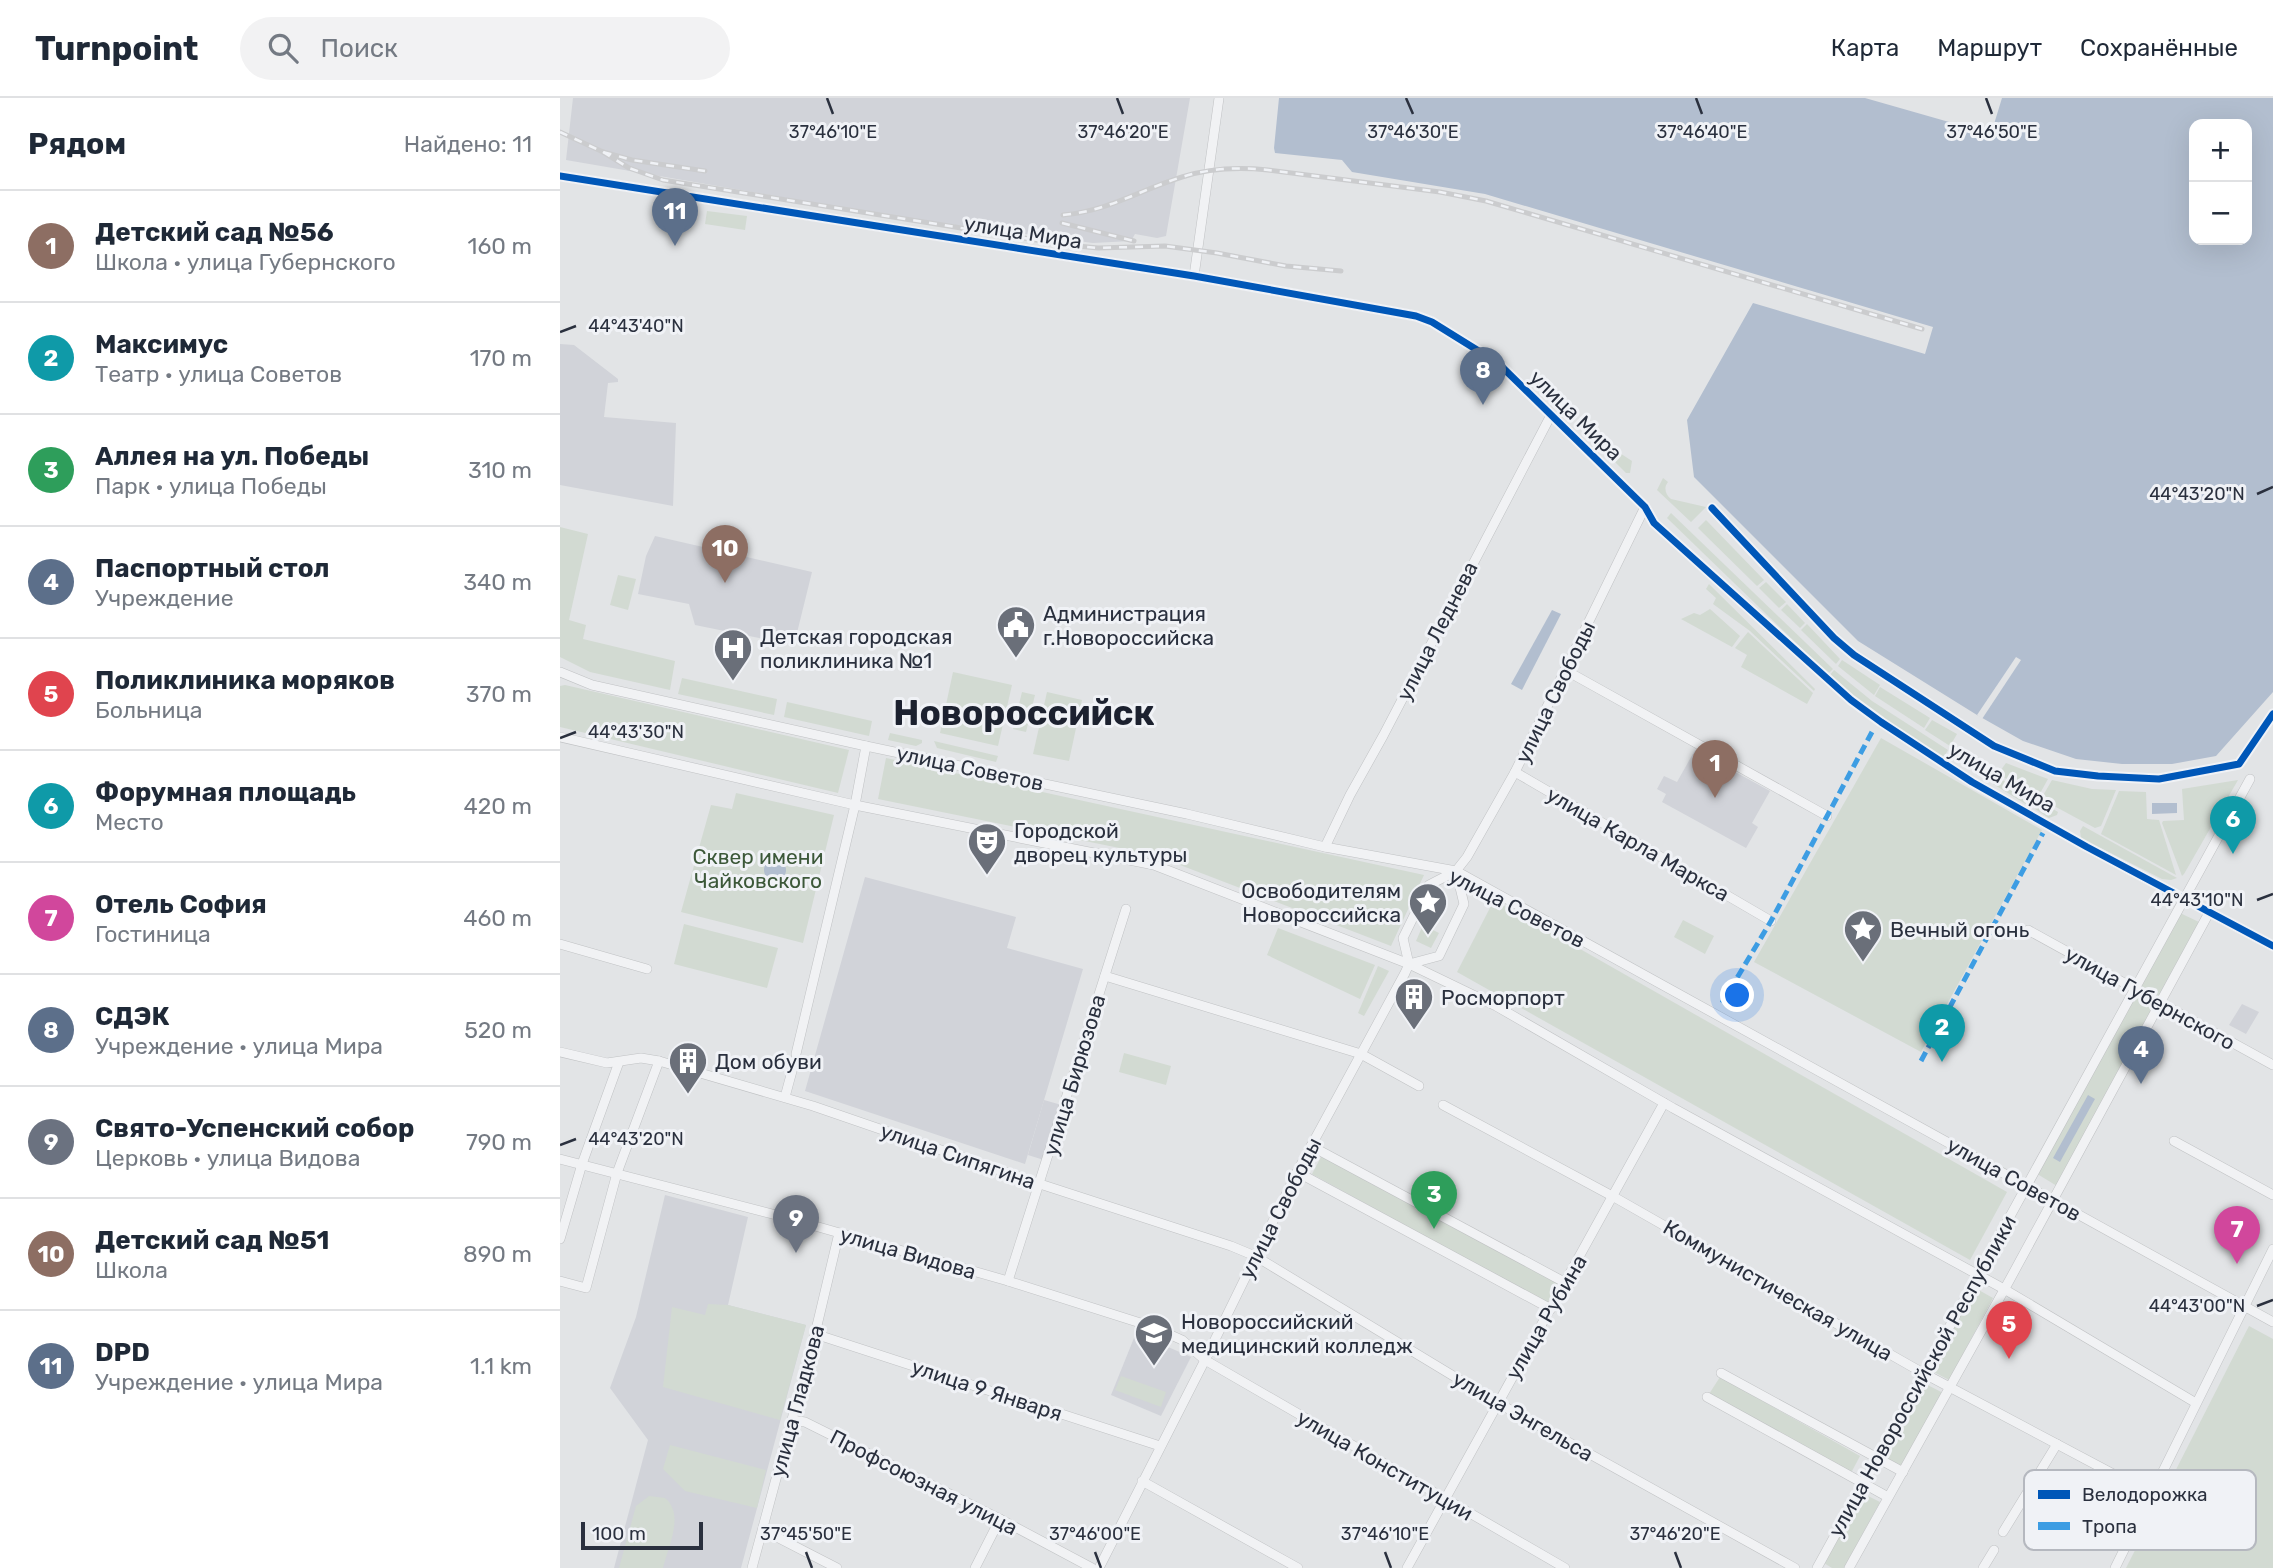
<!DOCTYPE html>
<html lang="ru">
<head>
<meta charset="utf-8">
<style>
	body { margin:0; font-family:Rubik,sans-serif; background:#f2f2f3; color:#1f2937 }
	.controls { position:absolute; right:21px; top:21px; display:grid; overflow:hidden; border-radius:14px; box-shadow:0 7px 28px #0002 }
	.controls button { width:63px; height:63px; display:grid; place-items:center; padding:0; border:0; border-bottom:2px solid #e0e1e3; background:#fff; color:#1f2937; font:35px sans-serif }
	.scale { position:absolute; left:21px; bottom:18px; width:122px; box-sizing:border-box; padding-left:7px; border:4px solid #2a303e; border-top:0; font-size:19px; line-height:24px; white-space:nowrap; color:#2a303e; -webkit-text-stroke:5px #f0f2f6; paint-order:stroke }
	.you { position:absolute; left:1178px; top:898px; width:24px; height:24px; margin:-18px; border:5px solid #fff; border-radius:50%; background:#1a73e8; box-shadow:0 0 0 10px #1a73e833 }
	.badge { display:grid; place-items:center; width:46px; height:46px; border-radius:50%; background:#d93025; color:#fff; font-size:23px; font-weight:700 }
	.pin { position:absolute; translate:-50% -58px; filter:drop-shadow(0 2px 4px #0008) }
	.pin::after { content:''; position:absolute; top:37px; width:24px; height:21px; background:inherit; clip-path:polygon(0 0,100% 0,50% 100%) }
	.list { margin:0; padding:0; list-style:none }
	h2 { display:flex; justify-content:space-between; align-items:center; height:91px; margin:0; padding:0 28px; font-size:30px }
	h2 small { font-size:23px; font-weight:400; color:#747a83 }
	.list li { display:grid; grid-template-columns:46px 1fr auto; gap:21px; align-items:center; box-sizing:border-box; height:112px; padding:0 28px; border-top:2px solid #e0e1e3 }
	.list b { display:block; font-size:26px; white-space:nowrap }
	.list p { margin:0; font-size:23px; white-space:nowrap; color:#747a83 }
	.list em { font-size:23px; font-style:normal; color:#747a83 }
	.icon { flex:none; width:38px; height:38px; fill:none; stroke:currentColor; stroke-width:2; stroke-linecap:round; stroke-linejoin:round }
	.map { position:relative; flex:none; width:1713px; height:1470px; overflow:hidden }
	header { display:flex; align-items:center; gap:42px; box-sizing:border-box; height:98px; padding:0 35px; background:#fff; border-bottom:2px solid #e0e1e3 }
	header strong { font-size:33px }
	nav { display:flex; gap:38px; margin-inline-start:auto; font-size:24px }
	.search { width:490px; height:63px; background:#f2f2f3; display:flex; align-items:center; gap:18px; box-sizing:border-box; padding:0 24px; border-radius:38px; color:#747a83; font-size:26px }
	main { display:flex }
	aside { flex:1; background:#fff }
	.map>svg:first-child { display:block }
</style>
</head>
<body>
<header>
<strong>Turnpoint</strong>
<div class="search"><svg class="icon" aria-label="search" viewBox="0 0 24 24"><circle cx="10" cy="10" r="6"/><path d="M15 15l6 6"/></svg>Поиск</div>
<nav><a>Карта</a><a>Маршрут</a><a>Сохранённые</a></nav>
</header>
<main>
<aside>
<h2>Рядом<small>Найдено: 11</small></h2>
<ul class="list">
<li><span class="badge" style="background:#8d6e63">1</span><div><b>Детский сад №56</b><p>Школа · улица Губернского</p></div><em>160 m</em></li>
<li><span class="badge" style="background:#0f9aa8">2</span><div><b>Максимус</b><p>Театр · улица Советов</p></div><em>170 m</em></li>
<li><span class="badge" style="background:#2e9e5b">3</span><div><b>Аллея на ул. Победы</b><p>Парк · улица Победы</p></div><em>310 m</em></li>
<li><span class="badge" style="background:#5c6f8a">4</span><div><b>Паспортный стол</b><p>Учреждение</p></div><em>340 m</em></li>
<li><span class="badge" style="background:#e0444e">5</span><div><b>Поликлиника моряков</b><p>Больница</p></div><em>370 m</em></li>
<li><span class="badge" style="background:#0f9aa8">6</span><div><b>Форумная площадь</b><p>Место</p></div><em>420 m</em></li>
<li><span class="badge" style="background:#d1479c">7</span><div><b>Отель София</b><p>Гостиница</p></div><em>460 m</em></li>
<li><span class="badge" style="background:#5c6f8a">8</span><div><b>СДЭК</b><p>Учреждение · улица Мира</p></div><em>520 m</em></li>
<li><span class="badge" style="background:#6b7280">9</span><div><b>Свято-Успенский собор</b><p>Церковь · улица Видова</p></div><em>790 m</em></li>
<li><span class="badge" style="background:#8d6e63">10</span><div><b>Детский сад №51</b><p>Школа</p></div><em>890 m</em></li>
<li><span class="badge" style="background:#5c6f8a">11</span><div><b>DPD</b><p>Учреждение · улица Мира</p></div><em>1.1 km</em></li>
</ul>
</aside>
<div class="map">
<svg width="1713" height="1470" viewBox="0 0 1713 1470">
	<rect width="100%" height="100%" fill="#e2e4e6"/>
	<!-- built -->
	<g fill="#d1d3d9">
		<path d="M13,0H630L606,138L597,140L575,136L571,143L533,145L343,120L6,62Z"/>
		<path d="M0,246L14,247L58,281V284L48,285L44,319L116,325L113,408L0,387Z"/>
		<path d="M95,438L252,474L234,547L135,527L129,506L78,496L86,458Z"/>
		<path d="M1135,652L1210,693L1192,725L1198,729L1186,750L1102,704L1106,696L1097,691L1104,678L1117,684Z"/>
		<path d="M305,779L456,819L447,850L523,871L465,1066L245,993Z"/>
		<path d="M1682,906L1699,914L1686,936L1669,927Z"/>
		<path d="M484,1002L505,1008L487,1063L468,1057Z"/>
		<path d="M105,1097L188,1119L168,1207L246,1227L181,1470H54L88,1342L50,1290L76,1219Z"/>
		<path d="M576,1235L631,1259L601,1318L551,1297Z"/>
	</g>
	<!-- green -->
	<g fill="#d2dad2">
		<path d="M147,113L187,118L185,132L145,126Z"/>
		<path d="M1049,348L1072,363L1070,375H1066L1046,355Z"/>
		<path d="M1103,380L1108,384C1103,390 1106,397 1111,401L1146,409L1131,424L1097,392Z"/>
		<path d="M1111,415L1273,571L1268,576L1107,420Z"/>
		<path d="M1146,422L1204,482L1197,488L1138,430Z"/>
		<path d="M0,429L28,436L9,522L26,527L23,541L115,563L110,592L30,574L0,559Z"/>
		<path d="M58,477L76,481L68,512L50,507Z"/>
		<path d="M1206,484L1226,504L1219,510L1199,490Z"/>
		<path d="M1149,486L1255,591L1254,593L1190,533L1153,506L1156,500L1146,491Z"/>
		<path d="M1227,506L1245,525L1240,530L1221,512Z"/>
		<path d="M1150,511L1180,538L1172,549L1121,521L1134,515L1140,517Z"/>
		<path d="M1247,526L1280,561L1276,566L1241,532Z"/>
		<path d="M1188,534L1253,595L1247,606L1181,569L1187,557L1175,550Z"/>
		<path d="M1282,562L1320,587L1314,597L1278,568Z"/>
		<path d="M1274,572L1312,603L1388,652L1384,659L1307,610L1270,577Z"/>
		<path d="M393,574L452,587L438,648L380,635Z"/>
		<path d="M122,580L217,601L214,617L118,596Z"/>
		<path d="M5,587L289,652L278,695L0,629V588Z"/>
		<path d="M1320,589L1370,620L1364,630L1315,598Z"/>
		<path d="M462,594L475,597L466,634L453,631Z"/>
		<path d="M487,594L522,602L509,663L473,656Z"/>
		<path d="M227,604L312,623L309,638L224,619Z"/>
		<path d="M1372,622L1397,636L1390,648L1365,632Z"/>
		<path d="M330,635L362,642V645L356,648L328,642Z"/>
		<path d="M1321,640L1482,732L1361,954L1194,864Z"/>
		<path d="M374,643L438,658L436,664L377,650Z"/>
		<path d="M326,660L864,777L831,848L594,757L318,701Z"/>
		<path d="M1446,665L1488,681L1478,699L1438,676Z"/>
		<path d="M1437,679L1477,702L1472,710L1433,686Z"/>
		<path d="M1492,682L1532,691L1556,692L1541,728L1535,730L1481,701Z"/>
		<path d="M1678,682L1624,776L1622,778L1602,725L1603,723L1624,722L1622,691Z"/>
		<path d="M1559,693L1586,694L1587,721L1599,722L1616,777L1541,736Z"/>
		<path d="M176,695L274,717L243,845L121,814L151,707L172,711Z"/>
		<path d="M1480,703L1498,714L1497,717L1489,720L1475,711Z"/>
		<path d="M1523,728L1617,780L1611,782L1602,781L1521,740L1520,733Z"/>
		<path d="M934,802L1447,1094L1410,1162L897,874Z"/>
		<path d="M1620,815L1639,824L1598,899L1579,888Z"/>
		<path d="M1123,822L1154,838L1145,856L1114,839Z"/>
		<path d="M124,826L218,850L207,890L114,866Z"/>
		<path d="M863,827L879,835L871,850L856,843Z"/>
		<path d="M718,830L815,867L800,901L707,857Z"/>
		<path d="M818,868L829,873L804,918L798,915Z"/>
		<path d="M1574,896L1595,907L1497,1088L1474,1074Z"/>
		<path d="M564,955L611,968L606,987L559,974Z"/>
		<path d="M762,1057L998,1185L987,1206L752,1076Z"/>
		<path d="M1415,1190L1433,1200L1389,1282L1370,1272Z"/>
		<path d="M148,1206L168,1207L246,1227L220,1322L103,1289L112,1209L145,1217Z"/>
		<path d="M1689,1228L1713,1241V1470H1566Z"/>
		<path d="M561,1278L606,1294L601,1309L555,1292Z"/>
		<path d="M1160,1279L1300,1358L1291,1375L1149,1296Z"/>
		<path d="M1362,1284L1383,1295L1342,1370L1321,1359Z"/>
		<path d="M110,1347L206,1372L197,1410L125,1393L103,1371Z"/>
		<path d="M1302,1395L1320,1404L1284,1470H1272L1264,1465Z"/>
		<path d="M89,1398L105,1400C125,1416 108,1449 103,1470H59L76,1408Z"/>
	</g>
	<!-- water -->
	<g fill="#b2becf" fill-rule="evenodd">
		<path d="M719,0H1305L1431,36L1442,0H1713V594L1656,658L1612,666H1562L1516,661L1463,643L1417,617L1298,543L1134,379L1127,322L1193,205L1365,256L1373,229L925,96L792,74L782,62L715,55L714,50ZM1634,26H1687V142H1634Z"/>
		<path d="M992,512L1001,516L962,592L951,586Z"/>
		<path d="M1592,705H1617V715L1592,716Z"/>
		<circle cx="215" cy="772" r="11"/>
		<path d="M1528,997L1535,1001L1500,1064L1493,1060Z"/>
	</g>
	<!-- pier -->
	<path fill="#e2e4e6" d="M1456,559L1461,562L1422,621L1417,617Z"/>
	<g fill="none" stroke-linecap="round" stroke-linejoin="round">
		<!-- minor casing -->
		<g stroke="#c0c2c4" stroke-width="10">
			<g id="minor">
				<path d="M0,78L634,178L856,218L872,224L938,265L1085,409L1094,425L1291,602L1321,624L1412,684L1527,749L1713,848"/>
				<path d="M634,178L659,0"/>
				<path d="M1005,572L1267,718"/>
				<path d="M0,574L32,587L306,648L627,716L765,749L896,773L1713,1224"/>
				<path d="M0,639L295,707L594,767L849,866L936,908L1113,1010L1444,1191L1636,1305"/>
				<path d="M955,674L1211,823"/>
				<path d="M765,749L790,697L823,638L991,317"/>
				<path d="M1468,832L1713,967"/>
				<path d="M0,846L87,871"/>
				<path d="M849,866L879,858L904,806L896,773"/>
				<path d="M545,878L801,956L859,988"/>
				<path d="M0,954L47,965L81,960L99,963L253,1008L480,1086L671,1148L695,1158L938,1305L1235,1470"/>
				<path d="M236,956L295,707L306,648"/>
				<path d="M225,999L235,962"/>
				<path d="M883,1007L1054,1099L1363,1275L1591,1396"/>
				<path d="M1614,1043L1713,1097"/>
				<path d="M751,1048L1006,1185"/>
				<path d="M0,1061L220,1118L448,1183L593,1229L622,1242L645,1262L1005,1470"/>
				<path d="M737,1074L991,1211"/>
				<path d="M0,1141L22,1066L59,964"/>
				<path d="M0,1183L26,1190L57,1075L99,963"/>
				<path d="M448,1183L566,811"/>
				<path d="M255,1236L600,1348"/>
				<path d="M1161,1275L1343,1374"/>
				<path d="M1147,1299L1328,1399"/>
				<path d="M232,1322L245,1324L440,1421L532,1470"/>
				<path d="M582,1383L738,1470"/>
				<path d="M203,1432L277,1470"/>
				<path d="M1443,1434L1497,1346"/>
				<path d="M192,1470L255,1236L279,1135"/>
				<path d="M415,1470L440,1421"/>
				<path d="M539,1470L645,1262L737,1074L845,875L849,866L843,840L869,787L896,773L907,759L955,674L1085,409"/>
				<path d="M847,1470L1104,1005"/>
				<path d="M1257,1470L1690,681"/>
				<path d="M1289,1470L1449,1183L1650,813"/>
				<path d="M1423,1470L1434,1452"/>
				<path d="M1555,1470L1713,1151"/>
			</g>
		</g>
		<!-- minor -->
		<use href="#minor" stroke="#f1f2f4" stroke-width="9"/>
		<!-- rail casing -->
		<g stroke="#cbccce" stroke-width="5">
			<g id="rail">
				<path d="M0,34L43,54L72,62L145,73"/>
				<path d="M43,54L69,70L103,82L507,147L538,150L605,148L657,155L726,168L781,173"/>
				<path d="M503,117C548,113 580,92 622,79C650,70 679,69 708,72L880,94L926,103L1362,231"/>
				<path d="M502,125L574,143"/>
			</g>
		</g>
		<!-- rail -->
		<use href="#rail" stroke="#f0f2f6" stroke-width="2.5" stroke-dasharray="8" stroke-linecap="butt"/>
		<!-- quiet -->
		<g stroke="#3d9de3" stroke-width="5" stroke-dasharray="10 5" stroke-linecap="butt">
			<path d="M1162,905L1211,823L1312,634"/>
			<path d="M1361,963L1483,735"/>
		</g>
		<!-- cycleway casing -->
		<g stroke="#f0f2f6" stroke-width="11">
			<g id="cycleway">
				<path d="M0,78L634,178L856,218L872,224L938,265L1085,409L1094,425L1291,602L1321,624L1412,684L1527,749L1713,848"/>
				<path d="M1152,410L1274,540L1294,557L1434,648L1495,673L1538,678L1599,681L1679,666L1713,616"/>
			</g>
		</g>
		<!-- cycleway -->
		<use href="#cycleway" stroke="#0057b8" stroke-width="7"/>
	</g>
	<!-- ticks -->
	<path fill="none" stroke="#2a303e" stroke-width="2.5" d="M267,0L273,16M557,0L563,16M846,0L853,16M1136,0L1142,16M1426,0L1432,16M0,234L16,228M1697,396L1713,389M0,640L16,634M1697,802L1713,796M0,1047L16,1041M1697,1208L1713,1202M246,1454L252,1470M535,1454L541,1470M825,1454L831,1470M1115,1454L1121,1470"/>
	<!-- icons -->
	<defs>
		<g id="civic-pin" transform="scale(2.0125)"><path d="M0 17L-7.5 6A9.5 9.5 0 1 1 7.5 6Z" fill="#6a6f79" stroke="#f0f2f6"/><path d="M-.6-6.5H3V-4.5H.6V-3L4-1V1h2V6H-6V1h2V-1L-.6-3ZM-1.2 2.5V6h2.4V2.5Z" fill="#fff"/></g>
		<g id="hospital-pin" transform="scale(2.0125)"><path d="M0 17L-7.5 6A9.5 9.5 0 1 1 7.5 6Z" fill="#6a6f79" stroke="#f0f2f6"/><path d="M-5-5h3v3.5h4V-5h3V5h-3V1.5h-4V5h-3Z" fill="#fff"/></g>
		<g id="theatre-pin" transform="scale(2.0125)"><path d="M0 17L-7.5 6A9.5 9.5 0 1 1 7.5 6Z" fill="#6a6f79" stroke="#f0f2f6"/><path d="M-5-5.5Q0-4 5-5.5V0Q5 5 0 6Q-5 5-5 0ZM-3.3-2.5H-1v1.5H-3.3ZM1-2.5H3.3v1.5H1ZM-2.8 1Q0 5.5 2.8 1Z" fill="#fff"/></g>
		<g id="sight-pin" transform="scale(2.0125)"><path d="M0 17L-7.5 6A9.5 9.5 0 1 1 7.5 6Z" fill="#6a6f79" stroke="#f0f2f6"/><path d="M0-6L1.8-2.2L6-1.7L2.9 1.2L3.7 5.4L0 3.3L-3.7 5.4L-2.9 1.2L-6-1.7L-1.8-2.2Z" fill="#fff"/></g>
		<g id="building-pin" transform="scale(2.0125)"><path d="M0 17L-7.5 6A9.5 9.5 0 1 1 7.5 6Z" fill="#6a6f79" stroke="#f0f2f6"/><path d="M-4-6H4V6H1V3H-1V6H-4ZM-2.5-4.3h1.7v1.8h-1.7ZM.8-4.3h1.7v1.8H.8ZM-2.5-1h1.7V.8h-1.7ZM.8-1h1.7V.8H.8Z" fill="#fff"/></g>
		<g id="university-pin" transform="scale(2.0125)"><path d="M0 17L-7.5 6A9.5 9.5 0 1 1 7.5 6Z" fill="#6a6f79" stroke="#f0f2f6"/><path d="M0-5L7-2L0 1L-7-2ZM-4 1L0 2.5L4 1V4Q0 6-4 4Z" fill="#fff"/></g>
	</defs>
	<g fill-rule="evenodd">
		<use href="#civic-pin" x="456" y="527"/>
		<use href="#hospital-pin" x="173" y="550"/>
		<use href="#theatre-pin" x="427" y="744"/>
		<use href="#sight-pin" x="868" y="804"/>
		<use href="#sight-pin" x="1303" y="831"/>
		<use href="#building-pin" x="854" y="899"/>
		<use href="#building-pin" x="128" y="963"/>
		<use href="#university-pin" x="594" y="1235"/>
	</g>
	<g text-anchor="middle" dominant-baseline="central" stroke-width="6" stroke-linejoin="round" paint-order="stroke">
		<!-- street labels -->
		<g font-size="21" fill="#2a303e" stroke="#f0f2f6">
			<text transform="translate(463 134) rotate(9)">улица Мира</text>
			<text transform="translate(1016 317) rotate(44)">улица Мира</text>
			<text transform="translate(877 533) rotate(-63)">улица Леднева</text>
			<text transform="translate(995 594) rotate(-64)">улица Свободы</text>
			<text transform="translate(410 670) rotate(12)">улица Советов</text>
			<text transform="translate(1442 679) rotate(30)">улица Мира</text>
			<text transform="translate(1078 746) rotate(30)">улица Карла Маркса</text>
			<text transform="translate(957 810) rotate(27)">улица Советов</text>
			<text transform="translate(1590 900) rotate(29)">улица Губернского</text>
			<text transform="translate(514 977) rotate(-73)">улица Бирюзова</text>
			<text transform="translate(398 1058) rotate(19)">улица Сипягина</text>
			<text transform="translate(1454 1081) rotate(29)">улица Советов</text>
			<text transform="translate(720 1110) rotate(-63)">улица Свободы</text>
			<text transform="translate(348 1155) rotate(16)">улица Видова</text>
			<text transform="translate(1218 1192) rotate(30)">Коммунистическая улица</text>
			<text transform="translate(986 1219) rotate(-60)">улица Рубина</text>
			<text transform="translate(1362 1278) rotate(-61)">улица Новороссийской Республики</text>
			<text transform="translate(427 1292) rotate(18)">улица 9 Января</text>
			<text transform="translate(237 1303) rotate(-75)">улица Гладкова</text>
			<text transform="translate(963 1318) rotate(30)">улица Энгельса</text>
			<text transform="translate(825 1367) rotate(30)">улица Конституции</text>
			<text transform="translate(364 1384) rotate(27)">Профсоюзная улица</text>
		</g>
		<!-- poi labels -->
		<g font-size="21" fill="#2a303e" stroke="#f0f2f6" text-anchor="start">
			<text x="483" y="515">Администрация<tspan x="483" dy="24">г.Новороссийска</tspan></text>
			<text x="200" y="538">Детская городская<tspan x="200" dy="24">поликлиника №1</tspan></text>
			<text x="454" y="732">Городской<tspan x="454" dy="24">дворец культуры</tspan></text>
			<text x="841" y="792" text-anchor="end">Освободителям<tspan x="841" dy="24">Новороссийска</tspan></text>
			<text x="1330" y="831">Вечный огонь</text>
			<text x="881" y="899">Росморпорт</text>
			<text x="155" y="963">Дом обуви</text>
			<text x="621" y="1223">Новороссийский<tspan x="621" dy="24">медицинский колледж</tspan></text>
		</g>
		<!-- park labels -->
		<g font-size="21" fill="#3c5839" stroke="#f0f2f6">
			<text x="198" y="758">Сквер имени<tspan x="198" dy="24">Чайковского</tspan></text>
		</g>
		<!-- town labels -->
		<g font-size="35" font-weight="bold" fill="#1c212f" stroke="#f0f2f6">
			<text x="464" y="615">Новороссийск</text>
		</g>
	</g>
	<!-- legend -->
	<rect x="1464" y="1372" width="232" height="80" rx="10" fill="#f0f2f6" stroke="#b5b8bf" stroke-width="2"/>
	<rect x="1478" y="1392" width="32" height="9" fill="#0057b8"/>
	<rect x="1478" y="1424" width="32" height="8" fill="#3d9de3"/>
	<g font-size="19" fill="#2a303e">
		<text x="1522" y="1403">Велодорожка</text>
		<text x="1522" y="1435">Тропа</text>
	</g>
	<g font-size="18" text-anchor="middle" fill="#2a303e" stroke="#f0f2f6" stroke-width="6" stroke-linejoin="round" paint-order="stroke">
		<text x="273" y="40">37°46'10"E</text>
		<text x="563" y="40">37°46'20"E</text>
		<text x="853" y="40">37°46'30"E</text>
		<text x="1142" y="40">37°46'40"E</text>
		<text x="1432" y="40">37°46'50"E</text>
		<text x="76" y="234">44°43'40"N</text>
		<text x="1637" y="402">44°43'20"N</text>
		<text x="76" y="640">44°43'30"N</text>
		<text x="1637" y="808">44°43'10"N</text>
		<text x="76" y="1047">44°43'20"N</text>
		<text x="1637" y="1214">44°43'00"N</text>
		<text x="246" y="1442">37°45'50"E</text>
		<text x="535" y="1442">37°46'00"E</text>
		<text x="825" y="1442">37°46'10"E</text>
		<text x="1115" y="1442">37°46'20"E</text>
	</g>
</svg>
<div class="controls">
<button>+</button>
<button>−</button>
</div>
<div class="scale">100 m</div>
<div class="you"></div>
<div class="pin badge" style="left:1155px;top:700px;background:#8d6e63">1</div>
<div class="pin badge" style="left:1382px;top:964px;background:#0f9aa8">2</div>
<div class="pin badge" style="left:874px;top:1131px;background:#2e9e5b">3</div>
<div class="pin badge" style="left:1581px;top:986px;background:#5c6f8a">4</div>
<div class="pin badge" style="left:1449px;top:1261px;background:#e0444e">5</div>
<div class="pin badge" style="left:1673px;top:756px;background:#0f9aa8">6</div>
<div class="pin badge" style="left:1677px;top:1166px;background:#d1479c">7</div>
<div class="pin badge" style="left:923px;top:307px;background:#5c6f8a">8</div>
<div class="pin badge" style="left:236px;top:1155px;background:#6b7280">9</div>
<div class="pin badge" style="left:165px;top:485px;background:#8d6e63">10</div>
<div class="pin badge" style="left:115px;top:148px;background:#5c6f8a">11</div>
</div>
</main>
</body>
</html>
